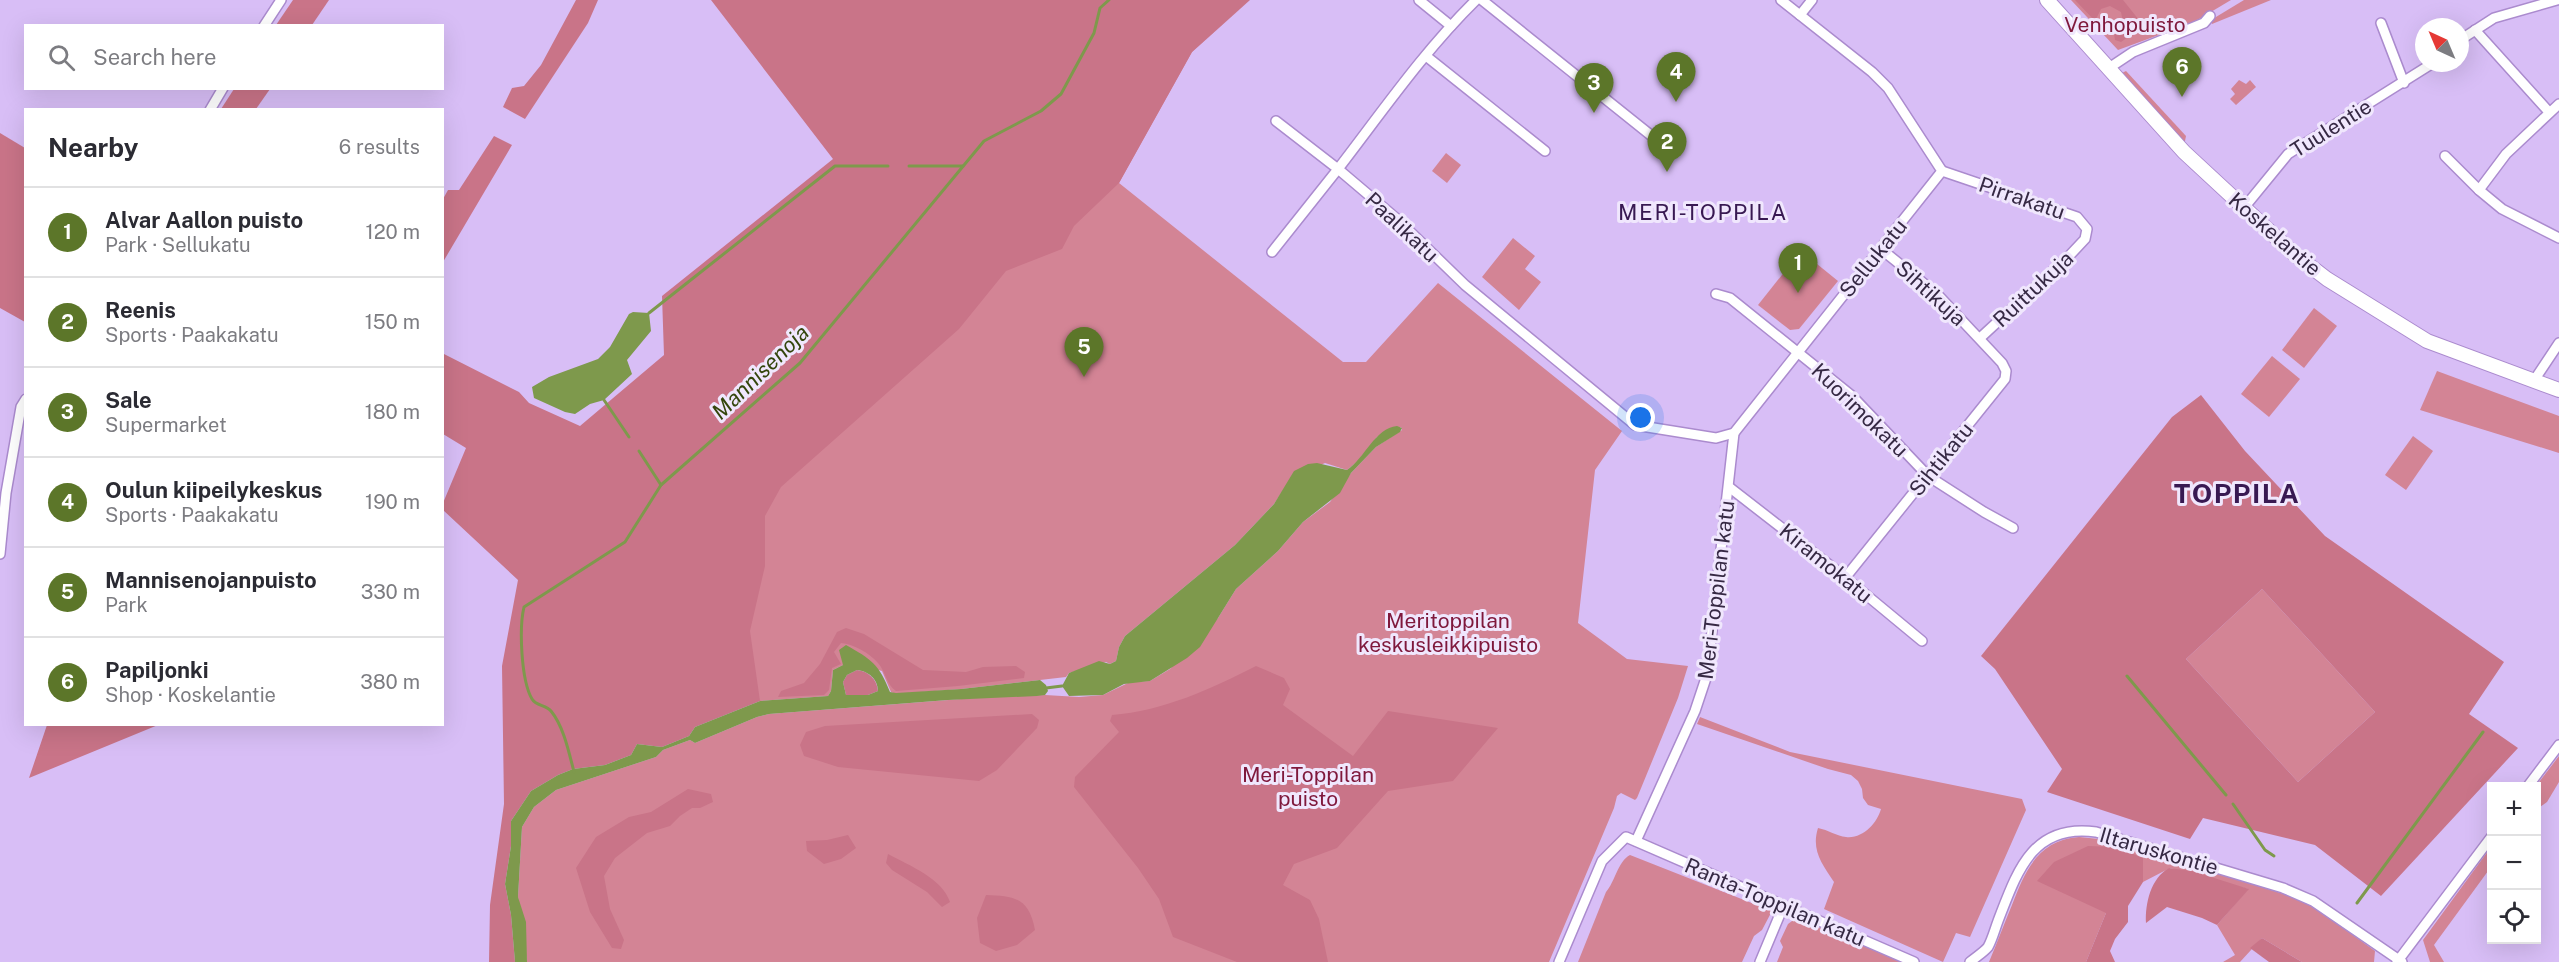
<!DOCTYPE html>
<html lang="en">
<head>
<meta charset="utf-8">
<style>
	body { margin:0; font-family:"Public Sans",sans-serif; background:#f2f2f3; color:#2b2b33 }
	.controls { position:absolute; right:18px; bottom:18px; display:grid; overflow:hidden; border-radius:0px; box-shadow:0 6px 24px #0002 }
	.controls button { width:54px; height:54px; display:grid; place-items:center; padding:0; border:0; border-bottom:2px solid #e1e1e2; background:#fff; color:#2b2b33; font:30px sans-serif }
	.compass { position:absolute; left:2415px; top:18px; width:54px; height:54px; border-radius:50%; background:#fff; box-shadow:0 6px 24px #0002; rotate:316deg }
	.you { position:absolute; left:1641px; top:418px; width:21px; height:21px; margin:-15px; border:4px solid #fff; border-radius:50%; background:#1a73e8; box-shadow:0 0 0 9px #1a73e833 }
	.badge { display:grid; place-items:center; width:39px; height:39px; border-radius:50%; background:#5c7629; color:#fff; font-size:20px; font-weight:700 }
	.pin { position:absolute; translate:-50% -50px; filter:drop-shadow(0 2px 3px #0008) }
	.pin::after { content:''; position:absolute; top:32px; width:21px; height:18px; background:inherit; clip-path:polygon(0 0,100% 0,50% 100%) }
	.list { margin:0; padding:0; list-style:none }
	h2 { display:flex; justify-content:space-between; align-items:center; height:78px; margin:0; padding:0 24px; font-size:26px }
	h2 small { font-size:20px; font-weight:400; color:#7c7c81 }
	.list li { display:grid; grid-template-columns:39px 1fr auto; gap:18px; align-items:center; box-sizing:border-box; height:90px; padding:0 24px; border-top:2px solid #e1e1e2 }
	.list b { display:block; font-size:22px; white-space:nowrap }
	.list p { margin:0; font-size:20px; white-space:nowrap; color:#7c7c81 }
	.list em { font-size:20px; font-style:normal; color:#7c7c81 }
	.icon { flex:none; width:33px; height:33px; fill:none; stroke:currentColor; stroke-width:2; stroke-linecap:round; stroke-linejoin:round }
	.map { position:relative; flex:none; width:2559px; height:962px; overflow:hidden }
	.search { position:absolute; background:#fff; box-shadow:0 6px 24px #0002; left:24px; top:24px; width:420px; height:66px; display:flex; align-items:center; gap:15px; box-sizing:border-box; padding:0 21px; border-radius:0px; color:#7c7c81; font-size:22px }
	.panel { position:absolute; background:#fff; box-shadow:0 6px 24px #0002; left:24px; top:108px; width:420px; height:618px; border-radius:0px }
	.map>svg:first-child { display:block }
</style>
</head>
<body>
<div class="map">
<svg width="2559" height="962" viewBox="0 0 2559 962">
	<rect width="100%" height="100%" fill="#d8bef6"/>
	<!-- green -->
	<g fill="#d38495">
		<path d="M1250,0L1192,52L1119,183L1343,362H1366L1438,283L1622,431L1595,470L1578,623L1627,659L1688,666L1678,698L1637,798L1635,800L1621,793L1617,796L1614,808L1549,962H527L518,897L522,827L534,807L556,790L656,757L663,750L690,740L695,743L757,717L769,714L1000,696L1045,695L1079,697L1103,695L1130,682L1150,681L1170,669L1218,618L1236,589L1278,551L1303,522L1330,502L1351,473L1376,447L1402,430L1401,427L1377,437L1358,461L1347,470L1325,463L1291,478L1274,504L1235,545L1125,636L1119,647L1116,661L1110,664L1106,662L1069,673L1066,677L961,689L896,694L891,692L882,671L843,660V665L833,670L831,691L828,696L760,701L522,643Z"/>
		<path d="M2071,0H2231L2194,22L2118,50Z"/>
		<path d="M2244,0H2271L2212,24L2211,20Z"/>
		<path d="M2126,71L2186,136L2185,141H2183L2122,73Z"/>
		<path d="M2239,80L2246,84L2250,80L2256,87L2236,105L2230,99L2235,94L2231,89Z"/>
		<path d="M1446,153L1461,165L1447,183L1432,171Z"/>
		<path d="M1513,238L1535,256L1525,269L1541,282L1519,310L1482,277Z"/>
		<path d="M1801,251L1838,281L1799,329L1790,330L1758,305Z"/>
		<path d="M2314,308L2337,326L2304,368L2282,350Z"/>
		<path d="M2272,356L2300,379L2269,417L2241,394Z"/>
		<path d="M2437,371L2559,416V453L2420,410Z"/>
		<path d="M2413,436L2433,451L2406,490L2385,475Z"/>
		<path d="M2262,589L2375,712L2298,782L2186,659Z"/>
		<path d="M1700,717L1790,752L2022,799L2026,810L1970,937L1956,933L1943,962L1824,909L1834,882C1822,864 1811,850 1818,828C1828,830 1837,836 1846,837C1863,839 1877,823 1881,809L1868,805L1863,798L1862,789L1858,781L1851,775L1828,769L1697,724Z"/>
		<path d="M2559,756V782L2547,802L2537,809L2536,786Z"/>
		<path d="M2079,837L2109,840L2297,898L2320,911L2375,951L2374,962H2302L2262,938L2240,962H2223L2235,955L2217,925L2248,889L2170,868L2143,882V858L2106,913L2086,962H1989C1997,943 2004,924 2012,905C2025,871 2038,840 2079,837Z"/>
		<path d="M2491,847V867L2434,945L2444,962H2430L2423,940Z"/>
		<path d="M1630,855L1772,911L1762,930L1754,936L1742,962H1578L1606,892C1615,882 1618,861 1630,855Z"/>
		<path d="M1796,918L1905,962H1777L1783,947L1780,941L1788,924Z"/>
	</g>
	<!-- forest -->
	<g fill="#c97488" fill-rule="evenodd">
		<path d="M293,0H329L312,25H276Z"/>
		<path d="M576,0H598L588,23L525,119L503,107L512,88L524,86L541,65Z"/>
		<path d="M711,0H1250L1192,52L1119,183L1074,226L1062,249L1006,271L959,329L781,487L765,516V566L750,631L760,701L695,727L689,736L662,747L637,744L631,755L605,765L573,769L558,775L531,791L511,821V846L505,884L511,915L515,962H489L490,905L504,804L502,666L518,580L443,510V503L466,448L443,434L442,353L519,392L529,403L580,426L664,355L662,296L833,159Z"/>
		<path d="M2075,0H2123L2139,20L2135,32L2121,42L2115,40L2114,34L2123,22L2121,12L2110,6L2101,9L2095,21Z"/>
		<path d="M234,89L235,88L270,89L256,109H221Z"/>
		<path d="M0,133L25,148V322L0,308Z"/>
		<path d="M494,136L512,145L443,262V199L448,190H459Z"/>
		<path d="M2201,395L2245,451L2325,536L2504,662L2469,714L2518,748L2381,896L2315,845L2203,818L2190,839L2047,792L2062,769L1995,669L1981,656L2172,417ZM2262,589L2375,712L2298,782L2186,659Z"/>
		<path d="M846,628L864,634L923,670L966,672L983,667L1016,666L1025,672L1024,678L958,686L896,691C886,684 886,672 878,663C869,653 854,644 841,643L834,652L841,664L832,668L829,690L824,695L778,697L781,691L804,683L820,664L837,632Z"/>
		<path d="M1256,666L1284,678L1290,689L1283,705L1353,756L1388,711L1498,728L1453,781L1388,791L1337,848L1294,864L1283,885L1310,900L1319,919L1328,962H1237L1173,937L1159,899L1138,868L1074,787L1075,777L1119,732L1110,721L1112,715C1163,711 1211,689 1256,666Z"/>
		<path d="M857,670C868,671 877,679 878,691L868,695H846L843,682L847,675Z"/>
		<path d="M1032,714L1039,720L1037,728L997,770L979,781L838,767L804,756L800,745L806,732L825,726Z"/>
		<path d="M47,725V724L158,725L29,778Z"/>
		<path d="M688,789L711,794L713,802L700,808H692L680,816L670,826L647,833L615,858L604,876L610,909L624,940L621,949L612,948L590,912L576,868L596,837L629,817L651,812Z"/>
		<path d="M848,835L856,848L841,859L824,864L807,851L806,841L827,840Z"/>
		<path d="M2088,846L2116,847L2143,858V882L2128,906V922L2115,939L2110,951L2115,962H2086L2106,913L2037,881L2054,862Z"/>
		<path d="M888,854C910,866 942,878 950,902L942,907L927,892L892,870L886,863Z"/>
		<path d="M2169,868L2192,871L2249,889L2217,925L2202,918L2167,907L2146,923C2145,903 2151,878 2169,868Z"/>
		<path d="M986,895C1015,896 1029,898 1035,930L1017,945L996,951L980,943L977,918Z"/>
		<path d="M2262,938L2302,962H2269L2250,948Z"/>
	</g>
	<!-- water -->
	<g fill="#7e994c" fill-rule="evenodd">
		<path d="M633,312L649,313L651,331L627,360L632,374L604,400L590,404L575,414L565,412L534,398L532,387L549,377L598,359L610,347L629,314Z"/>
		<path d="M1397,426L1402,428L1400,432L1376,447L1351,473L1340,493L1303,522L1278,551L1236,589L1200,647L1187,658L1150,681L1124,684L1103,695L1069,696L1062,686L1069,673L1099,661L1110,664L1116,661L1119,647L1125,636L1235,545L1274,504L1294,471L1308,464L1317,463L1347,470C1365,458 1375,428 1397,426Z"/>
		<path d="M846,645C871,659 879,664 890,692L896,693L961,689L1040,680L1046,685L1048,691L1045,695L1037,696L948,700L769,714L757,717L695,743L690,740L663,750L656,757L556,790L534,807L522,827L518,897L526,922L527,962H515L511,915L505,884L511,846V821L531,791L558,775L573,769L605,765L631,755L637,744L662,747L689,736L695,727L760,701L828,696L831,691L833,670L843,665L839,650ZM857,670C868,671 878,679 878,691L868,695H846L843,682L847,675Z"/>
	</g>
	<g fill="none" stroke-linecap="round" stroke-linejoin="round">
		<!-- stream -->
		<g stroke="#7e994c" stroke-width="3">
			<path d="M909,166H963"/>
			<path d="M649,313L835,166H888"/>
			<path d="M604,400L629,437"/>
			<path d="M639,451L661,485"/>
			<path d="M2127,676L2226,795"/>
			<path d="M1046,688L1062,686"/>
			<path d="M574,772C569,753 564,727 551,711C546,705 536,706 532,699C521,680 519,628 524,607L625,542L661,485L800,363L984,141L1041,111L1061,94L1094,33L1100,8L1109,0"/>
			<path d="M2233,804L2265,850L2274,856"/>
			<path d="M2357,903L2483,732"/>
		</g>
		<!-- street casing -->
		<g stroke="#ab8bce" stroke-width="12">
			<g id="street">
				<path d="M1419,0L1451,26"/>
				<path d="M1476,0C1424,51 1382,112 1338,169L1397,219L1465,285L1635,425L1716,438L1734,433L1942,171L1888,88L1872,72L1781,0"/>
				<path d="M1482,0L1668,149"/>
				<path d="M1800,15L1812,0"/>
				<path d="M2381,23L2404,83"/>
				<path d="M264,26L281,0"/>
				<path d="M2475,30L2549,112"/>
				<path d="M2460,40L2494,18L2557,0"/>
				<path d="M1426,56L1545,151"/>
				<path d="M2109,68L2133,52L2204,23L2210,16"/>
				<path d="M210,110L223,88"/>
				<path d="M2445,156L2479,190L2502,209L2559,238"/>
				<path d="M1942,171L2077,217L2087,229L2085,239L2069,256L1980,338"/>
				<path d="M2479,190L2506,154L2559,104"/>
				<path d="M2243,209L2288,154L2433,63"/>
				<path d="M1272,252L1338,169L1276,121"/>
				<path d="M1716,294L1730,298L1852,396L1928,476L1984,512L2013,528"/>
				<path d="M2533,382L2559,343"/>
				<path d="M1729,487L1841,574L1922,641"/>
				<path d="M0,554L6,493L21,407L26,399"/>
				<path d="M1845,578L2005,379L2006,371L2002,363L1938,295L1881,249"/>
				<path d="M2528,786L2559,745"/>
				<path d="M1636,841L1695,711L1707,675L1734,433"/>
				<path d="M1559,962L1602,861L1626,837L1914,962"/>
				<path d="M1760,962L1783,907"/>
				<path d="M1970,962C1976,957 1984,952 1988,947C1992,940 1995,929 1998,921C2017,872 2032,823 2096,832L2283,888L2313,901L2402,962"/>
				<path d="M2397,962L2492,836"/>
			</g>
		</g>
		<!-- secondary casing -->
		<g stroke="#ab8bce" stroke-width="16">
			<path id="secondary" d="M2047,0L2184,152L2293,253L2327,279L2427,341L2559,390"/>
		</g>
		<!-- street -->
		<use href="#street" stroke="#fff" stroke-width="9"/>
		<!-- secondary -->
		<use href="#secondary" stroke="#fff" stroke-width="14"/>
	</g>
	<g text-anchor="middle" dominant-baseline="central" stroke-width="6" stroke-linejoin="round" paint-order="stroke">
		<!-- park labels -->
		<g font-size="21" fill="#7f183c" stroke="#f0e7fd">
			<text x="2125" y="24">Venhopuisto</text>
			<text x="1448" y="620">Meritoppilan<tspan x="1448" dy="24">keskusleikkipuisto</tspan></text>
			<text x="1308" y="774">Meri-Toppilan<tspan x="1308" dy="24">puisto</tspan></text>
		</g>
		<!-- street labels -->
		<g font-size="21" fill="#362944" stroke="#f0e7fd">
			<text transform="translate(2331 128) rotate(-32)">Tuulentie</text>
			<text transform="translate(2022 198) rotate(19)">Pirrakatu</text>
			<text transform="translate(1402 227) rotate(43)">Paalikatu</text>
			<text transform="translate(2275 234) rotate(41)">Koskelantie</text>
			<text transform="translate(1873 258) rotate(-51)">Sellukatu</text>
			<text transform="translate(2033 289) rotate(-43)">Ruittukuja</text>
			<text transform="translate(1931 293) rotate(42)">Sihtikuja</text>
			<text transform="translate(1860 410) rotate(44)">Kuorimokatu</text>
			<text transform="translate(1941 459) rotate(-51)">Sihtikatu</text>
			<text transform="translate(1826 563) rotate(39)">Kiramokatu</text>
			<text transform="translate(1716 590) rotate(-83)">Meri-Toppilan katu</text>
			<text transform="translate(2159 851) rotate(16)">Iltaruskontie</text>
			<text transform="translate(1775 902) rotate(23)">Ranta-Toppilan katu</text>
		</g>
		<!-- neighbourhood labels -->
		<g font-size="22" letter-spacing="1.5" fill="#381952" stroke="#f0e7fd">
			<text x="1703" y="212">MERI-TOPPILA</text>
		</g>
		<!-- water labels -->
		<g font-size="22" font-style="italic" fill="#34460c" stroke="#f0e7fd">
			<text transform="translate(760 372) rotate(-44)">Mannisenoja</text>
		</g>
		<!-- district labels -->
		<g font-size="27" font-weight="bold" letter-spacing="1.5" fill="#381952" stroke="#f0e7fd">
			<text x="2237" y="493">TOPPILA</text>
		</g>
	</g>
</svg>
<div class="controls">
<button>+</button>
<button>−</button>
<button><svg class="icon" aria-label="locate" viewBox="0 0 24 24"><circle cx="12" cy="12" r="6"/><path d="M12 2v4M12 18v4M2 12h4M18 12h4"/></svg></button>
</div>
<svg class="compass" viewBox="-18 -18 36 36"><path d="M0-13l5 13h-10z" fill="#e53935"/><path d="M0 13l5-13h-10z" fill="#7c7c81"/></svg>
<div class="you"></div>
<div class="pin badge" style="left:1798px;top:293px">1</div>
<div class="pin badge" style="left:1667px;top:172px">2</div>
<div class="pin badge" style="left:1594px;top:113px">3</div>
<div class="pin badge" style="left:1676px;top:102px">4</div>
<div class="pin badge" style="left:1084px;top:377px">5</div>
<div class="pin badge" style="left:2182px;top:97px">6</div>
<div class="search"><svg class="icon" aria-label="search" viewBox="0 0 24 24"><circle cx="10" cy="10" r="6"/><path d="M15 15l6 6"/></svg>Search here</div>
<section class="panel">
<h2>Nearby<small>6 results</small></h2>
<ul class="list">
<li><span class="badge">1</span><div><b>Alvar Aallon puisto</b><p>Park · Sellukatu</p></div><em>120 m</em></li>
<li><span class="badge">2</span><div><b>Reenis</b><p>Sports · Paakakatu</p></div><em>150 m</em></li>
<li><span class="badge">3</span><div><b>Sale</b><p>Supermarket</p></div><em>180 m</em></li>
<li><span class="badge">4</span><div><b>Oulun kiipeilykeskus</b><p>Sports · Paakakatu</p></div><em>190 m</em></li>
<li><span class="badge">5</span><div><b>Mannisenojanpuisto</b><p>Park</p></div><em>330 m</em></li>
<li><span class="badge">6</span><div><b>Papiljonki</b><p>Shop · Koskelantie</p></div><em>380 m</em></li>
</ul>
</section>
</div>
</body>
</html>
